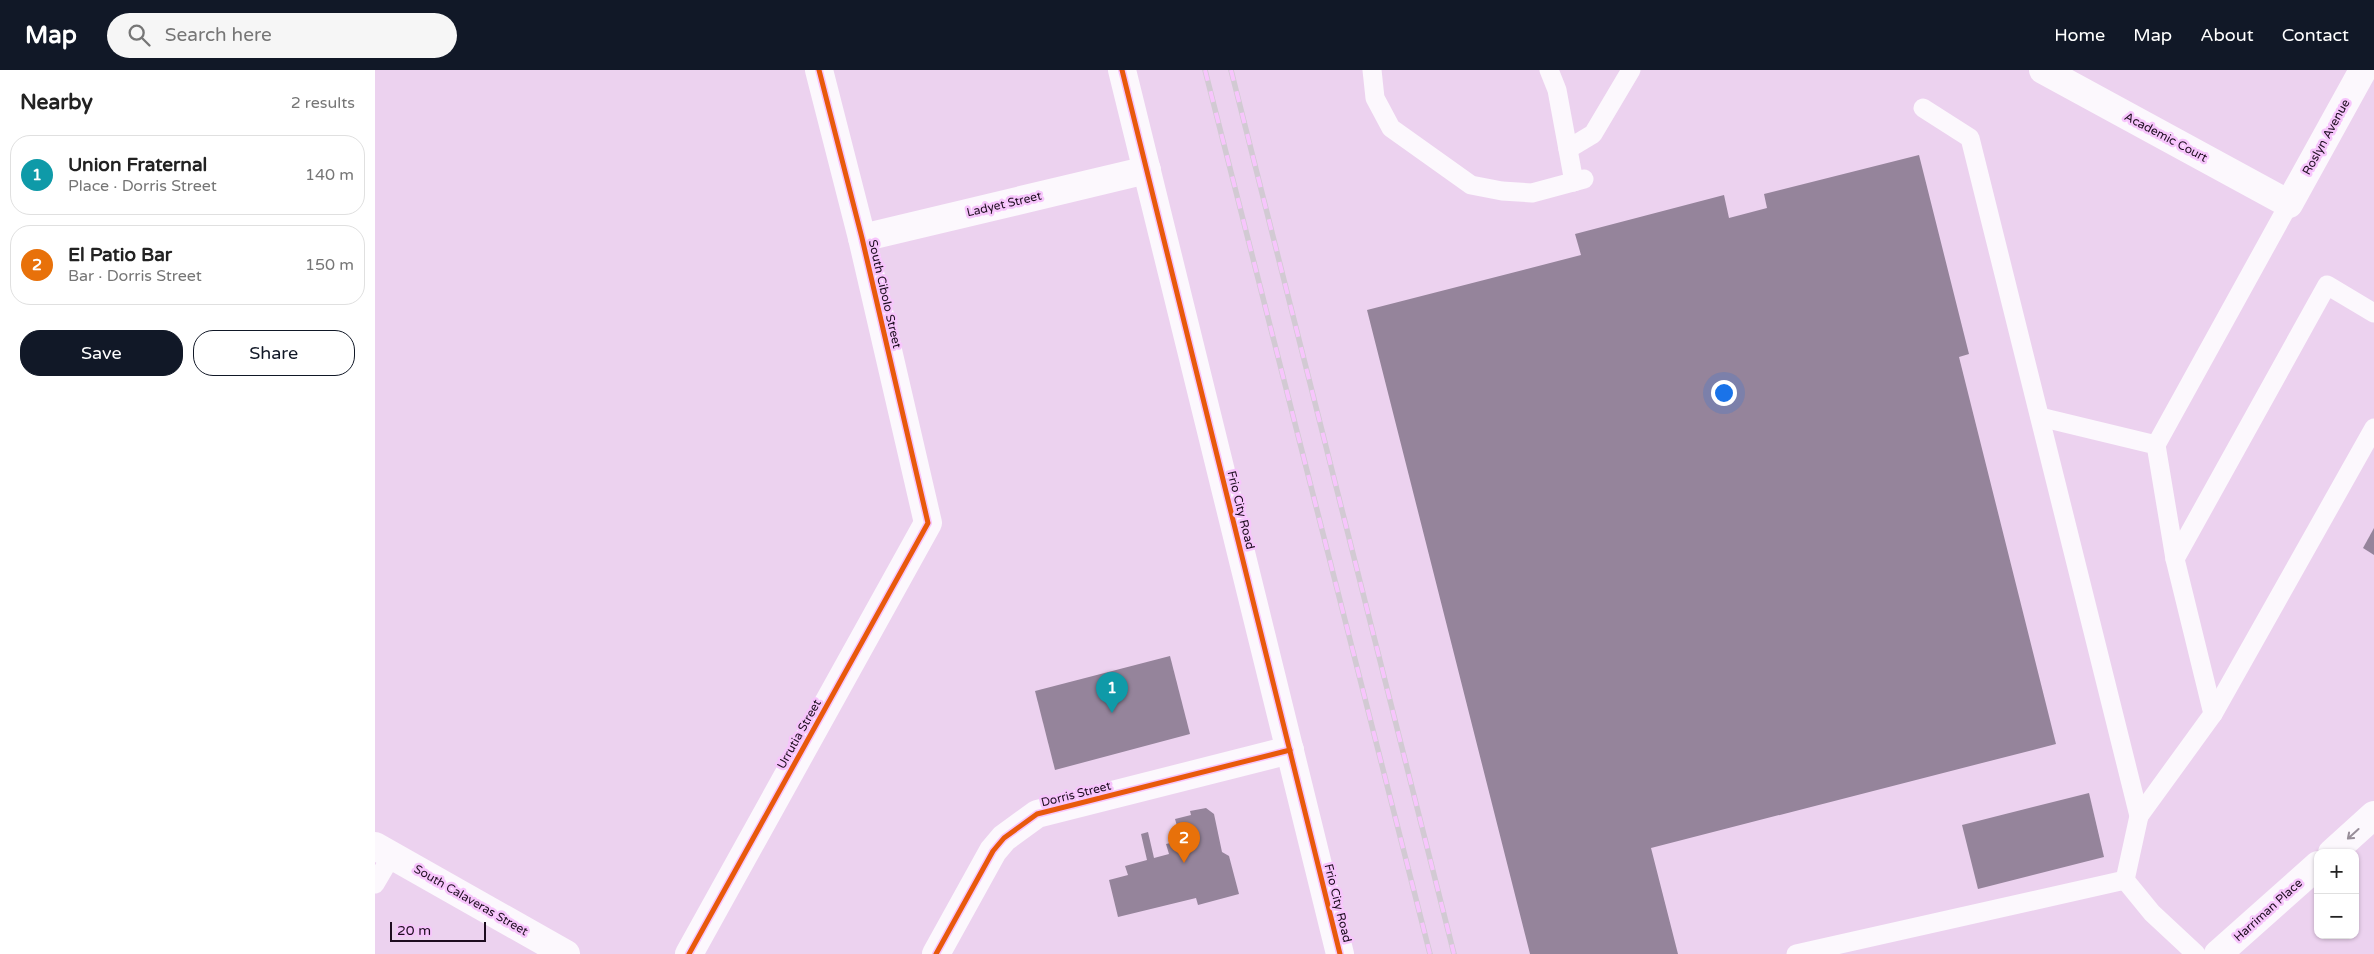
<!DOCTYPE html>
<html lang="en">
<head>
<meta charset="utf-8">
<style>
	body { margin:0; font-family:"Varela Round",sans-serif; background:#f6f6f6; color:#222 }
	.controls { position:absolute; right:15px; bottom:15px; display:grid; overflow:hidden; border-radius:10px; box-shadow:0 1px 4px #0004 }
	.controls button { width:45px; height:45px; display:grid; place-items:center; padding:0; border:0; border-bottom:1px solid #e0e0e0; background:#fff; color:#222; font:25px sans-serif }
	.scale { position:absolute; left:15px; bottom:12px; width:96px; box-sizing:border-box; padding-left:5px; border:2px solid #1d0c1f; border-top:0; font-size:14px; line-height:18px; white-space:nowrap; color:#1d0c1f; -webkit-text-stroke:4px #f7c5fc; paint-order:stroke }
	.you { position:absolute; left:1348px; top:322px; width:18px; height:18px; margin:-12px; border:4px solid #fff; border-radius:50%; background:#1a73e8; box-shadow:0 0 0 8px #1a73e833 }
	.badge { display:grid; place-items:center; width:32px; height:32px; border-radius:50%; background:#111827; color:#fff; font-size:16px; font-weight:700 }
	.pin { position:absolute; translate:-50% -41px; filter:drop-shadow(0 1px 2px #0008) }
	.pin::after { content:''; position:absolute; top:26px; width:18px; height:15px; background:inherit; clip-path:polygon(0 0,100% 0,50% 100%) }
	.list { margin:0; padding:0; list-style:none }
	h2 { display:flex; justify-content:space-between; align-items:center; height:65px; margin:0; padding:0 20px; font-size:21px }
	h2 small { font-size:16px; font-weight:400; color:#767676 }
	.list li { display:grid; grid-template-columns:32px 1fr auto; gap:15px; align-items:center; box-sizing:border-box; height:80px; margin:0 10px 10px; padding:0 10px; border:1px solid #e0e0e0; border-radius:20px }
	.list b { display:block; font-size:19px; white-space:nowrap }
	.list p { margin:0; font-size:16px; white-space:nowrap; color:#767676 }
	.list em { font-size:16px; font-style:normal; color:#767676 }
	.actions { display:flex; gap:10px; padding:15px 20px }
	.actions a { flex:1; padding:11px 0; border:1px solid #111827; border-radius:20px; text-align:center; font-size:18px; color:#111827 }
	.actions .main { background:#111827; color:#fff }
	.icon { flex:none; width:28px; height:28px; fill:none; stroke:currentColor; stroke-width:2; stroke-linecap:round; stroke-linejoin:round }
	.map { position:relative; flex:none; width:1999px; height:884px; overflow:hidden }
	header { display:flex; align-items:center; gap:30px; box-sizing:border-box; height:70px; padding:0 25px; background:#111827; color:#fff }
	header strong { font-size:24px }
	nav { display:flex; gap:28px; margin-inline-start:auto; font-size:18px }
	.search { width:350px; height:45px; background:#f6f6f6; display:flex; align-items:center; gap:12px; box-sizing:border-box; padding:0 18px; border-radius:28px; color:#767676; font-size:19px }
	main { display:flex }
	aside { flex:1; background:#fff }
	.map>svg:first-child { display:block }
</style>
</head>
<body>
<header>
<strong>Map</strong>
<div class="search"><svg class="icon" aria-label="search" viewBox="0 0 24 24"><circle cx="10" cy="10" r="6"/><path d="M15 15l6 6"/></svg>Search here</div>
<nav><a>Home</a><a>Map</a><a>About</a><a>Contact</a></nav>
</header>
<main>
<aside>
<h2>Nearby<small>2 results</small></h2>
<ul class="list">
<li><span class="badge" style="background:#0f9aa8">1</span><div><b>Union Fraternal</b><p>Place · Dorris Street</p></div><em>140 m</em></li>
<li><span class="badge" style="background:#e8710a">2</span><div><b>El Patio Bar</b><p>Bar · Dorris Street</p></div><em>150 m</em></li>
</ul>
<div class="actions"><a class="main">Save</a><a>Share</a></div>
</aside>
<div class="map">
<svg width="1999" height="884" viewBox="0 0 1999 884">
	<rect width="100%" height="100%" fill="#ecd2ef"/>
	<!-- building -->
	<g fill="#95849b">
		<path d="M1544,85L1594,284L1584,287L1681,674L1276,778L1303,884H1155L992,240L1206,185L1200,164L1349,125L1354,148L1392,138L1389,124Z"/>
		<path d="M1999,458V485L1988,478Z"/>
		<path d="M795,586L815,664L680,700L660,621Z"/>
		<path d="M1714,723L1729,787L1603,819L1587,755Z"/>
		<path d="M831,738L839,744L847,782L854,786L864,824L823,835L821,828L743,847L734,810L753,805L750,796L772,790L766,764L773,762L779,788L794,784L791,774L799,772L798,765L804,763L800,749L816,745L815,741Z"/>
	</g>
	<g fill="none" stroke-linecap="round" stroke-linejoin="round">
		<!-- service -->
		<g stroke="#fcf8fd" stroke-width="19">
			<path d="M997,0L1000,28L1016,58L1096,115L1127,121L1157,123L1209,109"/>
			<path d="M1174,0L1182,20L1199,112"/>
			<path d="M1548,38L1595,68L1764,746L1750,810"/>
			<path d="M1193,79L1218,64L1256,0"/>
			<path d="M1665,347L1781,375L1800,489L1838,644L1764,746"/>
			<path d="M1781,375L1914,134"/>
			<path d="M1800,489L1952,215L1999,243"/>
			<path d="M1838,644L1999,358"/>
			<path d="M0,814L17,785"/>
			<path d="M1421,884L1750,810L1777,843L1821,884"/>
		</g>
		<!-- minor -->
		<g stroke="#fcf8fd" stroke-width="28">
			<path d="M1668,0L1914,134L1988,0"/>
			<path d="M487,168L772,100"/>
			<path d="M0,776L191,884"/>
			<path d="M314,884L553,453L487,168L444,0"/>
			<path d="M561,884L618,781L629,768L662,744L915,680"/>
		</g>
		<!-- tertiary -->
		<g stroke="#fcf8fd" stroke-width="28">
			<path d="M747,0L965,884"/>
			<path d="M1957,783L1999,745"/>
			<path d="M1843,884L1943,795"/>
		</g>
		<!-- rail casing -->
		<g stroke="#d2cad3" stroke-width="5.5">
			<g id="rail">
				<path d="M830,0L1055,884"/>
				<path d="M856,0L1079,884"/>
			</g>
		</g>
		<!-- rail -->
		<use href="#rail" stroke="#f7c5fc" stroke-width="4" stroke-dasharray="11" stroke-linecap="butt"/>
		<!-- cycleway casing -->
		<g stroke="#f7c5fc" stroke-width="8">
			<g id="cycleway">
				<path d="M747,0L965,884"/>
				<path d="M314,884L553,453L487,168L444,0"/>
				<path d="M561,884L618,781L629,768L662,744L915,680"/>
			</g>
		</g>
		<!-- cycleway -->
		<use href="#cycleway" stroke="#e8590c" stroke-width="5"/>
	</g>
	<!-- one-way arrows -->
	<defs><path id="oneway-shaft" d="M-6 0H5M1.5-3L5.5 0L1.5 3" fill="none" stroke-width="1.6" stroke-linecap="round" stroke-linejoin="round" transform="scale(1.25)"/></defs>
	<use stroke="#988e99" href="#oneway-shaft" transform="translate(1978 764) rotate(138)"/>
	<g text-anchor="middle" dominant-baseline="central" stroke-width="5" stroke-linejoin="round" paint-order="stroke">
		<!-- street labels -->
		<g font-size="12" fill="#1d0c1f" stroke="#f7c5fc">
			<text transform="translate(1791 67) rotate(28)">Academic Court</text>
			<text transform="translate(1951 67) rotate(-61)">Roslyn Avenue</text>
			<text transform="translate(629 134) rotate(-13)">Ladyet Street</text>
			<text transform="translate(510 224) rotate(77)">South Cibolo Street</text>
			<text transform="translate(866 440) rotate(76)">Frio City Road</text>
			<text transform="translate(424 664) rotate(-61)">Urrutia Street</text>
			<text transform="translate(701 724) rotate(-14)">Dorris Street</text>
			<text transform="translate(96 830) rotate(30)">South Calaveras Street</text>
			<text transform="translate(963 833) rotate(76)">Frio City Road</text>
			<text transform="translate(1893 840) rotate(-42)">Harriman Place</text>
		</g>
	</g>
</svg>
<div class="controls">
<button>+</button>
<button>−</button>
</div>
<div class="scale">20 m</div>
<div class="you"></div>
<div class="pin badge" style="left:737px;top:643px;background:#0f9aa8">1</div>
<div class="pin badge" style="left:809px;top:793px;background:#e8710a">2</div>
</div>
</main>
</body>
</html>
